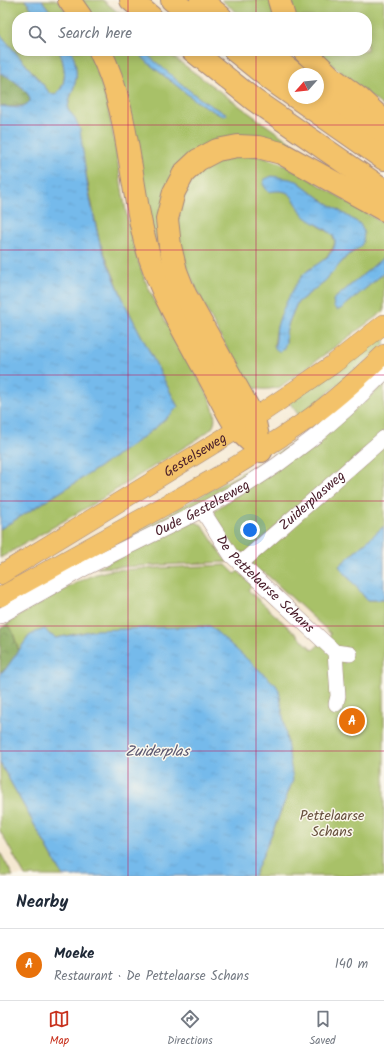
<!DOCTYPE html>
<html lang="en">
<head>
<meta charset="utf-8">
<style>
	body { margin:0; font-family:Kalam,sans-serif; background:#f6f6f7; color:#1f2937 }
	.compass { position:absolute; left:288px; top:68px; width:36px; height:36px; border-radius:50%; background:#fff; box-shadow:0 2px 10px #0003; rotate:243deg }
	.you { position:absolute; left:250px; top:530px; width:14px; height:14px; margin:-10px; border:3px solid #fff; border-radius:50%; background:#1a73e8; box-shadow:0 0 0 6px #1a73e833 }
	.badge { display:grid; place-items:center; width:26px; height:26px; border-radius:50%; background:#c8321e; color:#fff; font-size:13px; font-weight:700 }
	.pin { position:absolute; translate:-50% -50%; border:2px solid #fff; box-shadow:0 1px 4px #0006 }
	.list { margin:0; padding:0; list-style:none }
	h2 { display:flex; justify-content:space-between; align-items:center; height:52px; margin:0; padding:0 16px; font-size:17px }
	h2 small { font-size:13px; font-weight:400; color:#747a83 }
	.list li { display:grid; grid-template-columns:26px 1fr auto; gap:12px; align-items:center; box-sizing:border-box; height:72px; padding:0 16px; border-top:1px solid #e0e1e3 }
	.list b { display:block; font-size:15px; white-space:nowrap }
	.list p { margin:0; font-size:13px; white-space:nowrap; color:#747a83 }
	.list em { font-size:13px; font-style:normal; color:#747a83 }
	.icon { flex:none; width:22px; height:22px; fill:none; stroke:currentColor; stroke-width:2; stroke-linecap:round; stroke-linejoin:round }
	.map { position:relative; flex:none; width:384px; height:876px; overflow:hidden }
	.search { position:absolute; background:#fff; box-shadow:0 2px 10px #0003; left:12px; right:12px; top:12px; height:44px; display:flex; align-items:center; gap:10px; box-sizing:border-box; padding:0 14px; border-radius:16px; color:#747a83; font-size:15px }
	.sheet { height:124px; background:#fff }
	nav { display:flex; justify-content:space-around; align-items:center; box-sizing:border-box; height:56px; border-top:1px solid #e0e1e3; background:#fff; font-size:11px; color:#747a83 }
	nav a { display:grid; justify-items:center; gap:2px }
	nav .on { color:#c8321e }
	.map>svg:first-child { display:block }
</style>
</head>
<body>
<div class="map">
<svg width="384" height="876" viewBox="0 0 384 876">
	<defs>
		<pattern id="forest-crowns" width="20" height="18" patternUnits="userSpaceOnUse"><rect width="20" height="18" fill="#86a75c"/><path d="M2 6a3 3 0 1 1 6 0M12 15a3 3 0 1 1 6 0" fill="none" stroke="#70874c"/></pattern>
		<pattern id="water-ripples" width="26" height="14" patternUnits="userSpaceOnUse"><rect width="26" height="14" fill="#75baeb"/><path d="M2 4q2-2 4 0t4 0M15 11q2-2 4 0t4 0" fill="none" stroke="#679fca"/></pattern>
	</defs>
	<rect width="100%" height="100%" fill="#fbf7ec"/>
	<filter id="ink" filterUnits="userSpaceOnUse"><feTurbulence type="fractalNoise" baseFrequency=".025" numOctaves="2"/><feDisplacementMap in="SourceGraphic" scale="8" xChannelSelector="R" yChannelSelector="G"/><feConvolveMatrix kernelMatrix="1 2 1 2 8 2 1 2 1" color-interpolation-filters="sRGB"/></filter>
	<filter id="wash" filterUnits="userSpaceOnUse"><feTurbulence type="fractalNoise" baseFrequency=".012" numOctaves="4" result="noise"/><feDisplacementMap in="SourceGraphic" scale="16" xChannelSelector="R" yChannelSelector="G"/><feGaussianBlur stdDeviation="0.9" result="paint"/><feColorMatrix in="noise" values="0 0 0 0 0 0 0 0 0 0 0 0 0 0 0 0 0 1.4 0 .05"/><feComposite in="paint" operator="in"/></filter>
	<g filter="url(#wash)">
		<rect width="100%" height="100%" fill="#f5e8d1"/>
		<!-- green -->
		<g fill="#a8c167" stroke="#797049" fill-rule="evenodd">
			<path d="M0,0H25L38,17H17V51H59C65,65 69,86 54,95L50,93L0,34Z"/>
			<path d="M42,0H58L70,17H54Z"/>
			<path d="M74,0H103L123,17H86Z"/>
			<path d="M221,0H275L279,17H243Z"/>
			<path d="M288,0H384V107L315,51H367V17H293Z"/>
			<path d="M72,51H89C114,105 116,167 129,226C134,246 139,267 148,287C165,323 187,358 207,393C211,403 219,418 212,428C209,431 203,435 199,438L98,501L0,558V529C33,509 66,489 98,468C126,449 155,431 178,407L126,306L99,240L75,118L68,110C68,99 74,90 76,79C77,70 75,60 72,51Z"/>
			<path d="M105,51H137L148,63L196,101L209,109L226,113C201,104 172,75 150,58L145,51H165L249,113L307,154L278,141L181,171L165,278Z"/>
			<path d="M239,155L258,156L279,162L305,176L384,224V257L333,300L341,309L384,273V311L280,387C267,390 258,391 247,384C229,351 209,318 194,284C188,271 181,257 179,243C174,216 180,187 202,169C213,161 227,158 239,155ZM297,181L321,199L360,224V247L346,257L325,281L297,303L289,322L286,333V342L274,346L277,327L289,297L308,270L320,263L328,255L333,248L335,242L332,234L316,224L300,209L294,198L286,192L278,190Z"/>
			<path d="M384,332V345L300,417L289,402Z"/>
			<path d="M384,384V433L246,553L234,551L211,516L217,509L352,412Z"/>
			<path d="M341,409L256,476L76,566L281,451Z"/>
			<path d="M384,443V526L339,566L367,600H384V876H254L277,821L293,780L95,630L56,638L49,634L29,636L19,651L13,633L7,624C23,613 40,603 57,594C76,583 92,573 113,570L226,565L235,574L238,571L252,585L248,590L313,650L331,634L264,572L259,577L251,566L252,561Z"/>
			<path d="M193,521L202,525L223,557L228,562L97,568Z"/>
			<path d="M0,763L63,876H25L0,831Z"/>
			<path d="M0,852L13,876H0Z"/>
		</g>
		<!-- forest -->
		<g fill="url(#forest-crowns)" stroke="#686344">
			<path d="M0,73C10,77 30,90 30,101L27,105L10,107L0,106Z"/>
			<path d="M7,624L13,633L19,651L5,670L0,673V629Z"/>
		</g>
		<!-- water -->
		<g fill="url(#water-ripples)" stroke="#606c8b">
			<path d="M25,0H42L54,17H38Z"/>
			<path d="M0,34L50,93L54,95C69,87 65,64 59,51H72C75,60 77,70 76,79C74,90 68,99 68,110L75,118L80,130L88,189L99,240L108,264L126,306L178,407C155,431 126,449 98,468C66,489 33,509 0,529V106C10,107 23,110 30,101C30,90 10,77 0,73Z"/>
			<path d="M137,51H145L151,58C172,75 201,104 226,113L227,115L224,116L218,114L196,101L148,63Z"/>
			<path d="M272,176L290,179L297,181L321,199L360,224L364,232L363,242L360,247L346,257L325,281L297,303L289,322L286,333V342L284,348L280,352C278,350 276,350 275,348C274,345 276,342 276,339C276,335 276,331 277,327C280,313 294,285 303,275C312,265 333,259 335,243C336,229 309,224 302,213C291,196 292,188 268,192L263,184L265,179Z"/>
			<path d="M384,257V273L341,309L337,310L334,307L333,300Z"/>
			<path d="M384,526V600H367L339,566Z"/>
			<path d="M210,626L276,685L279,690L293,780L277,821L254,876H63L0,763V673L5,670L29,636L36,632L45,629L49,634L56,638L95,630Z"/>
		</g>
	</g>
	<g filter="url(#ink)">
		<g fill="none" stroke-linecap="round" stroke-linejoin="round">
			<!-- minor casing -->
			<g stroke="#a0847e" stroke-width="16">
				<g id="minor">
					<path id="s1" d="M202,510L231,555L335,652L350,654"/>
					<path id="s2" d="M240,564L384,438"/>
					<path id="s3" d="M0,616L85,568L202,510L245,486L277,465L317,435L348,408L384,373"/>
					<path d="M335,652L338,696L336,704"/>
				</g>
			</g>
			<!-- major casing -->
			<g stroke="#a0847e" stroke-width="20">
				<g id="major">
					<path id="s4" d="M0,575L238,429L332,365L384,324"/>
					<path d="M0,597L229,470C255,454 281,438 307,420C334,401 360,377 384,354"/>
				</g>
			</g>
			<!-- highway casing -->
			<g stroke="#a0847e" stroke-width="24">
				<g id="highway">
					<path d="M69,0L81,17"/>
					<path d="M131,0L151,17"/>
					<path d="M172,0L193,17"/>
					<path d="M201,0L221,17"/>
					<path d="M279,0L284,17"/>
					<path d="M100,51C126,102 129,168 141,224C151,277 179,323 205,370C216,389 225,410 237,428C243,436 254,444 261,451"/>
					<path d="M193,51L254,100L384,190"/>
					<path d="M235,51L270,79L294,96"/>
					<path d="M265,51L295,74"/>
					<path d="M304,51L331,77L360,99L384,121"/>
					<path d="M318,92L384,138"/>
					<path d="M297,98L384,159"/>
					<path d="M261,451L254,418L185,294L176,271L170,246L167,219L174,192L184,173L198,160L217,150L238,146L258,147L281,153L384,210"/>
				</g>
			</g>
			<!-- minor -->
			<use href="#minor" stroke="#fff" stroke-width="15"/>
			<!-- major -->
			<use href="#major" stroke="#f3c26a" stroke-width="19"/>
			<!-- highway -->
			<use href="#highway" stroke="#f3c26a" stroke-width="22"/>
		</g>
	</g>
	<!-- grid -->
	<path fill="none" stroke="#c2185b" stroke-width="1" stroke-opacity="0.55" d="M128,0V17M256,0V17M128,51V876M256,51V876M0,125H384M0,250H384M0,375H384M0,501H384M0,626H384M0,751H384"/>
	<g text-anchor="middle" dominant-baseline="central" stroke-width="3" stroke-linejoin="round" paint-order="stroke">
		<!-- street labels -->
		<g font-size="14" fill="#4a1f2b" stroke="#fbf7ec">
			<text stroke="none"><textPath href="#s4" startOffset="229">Gestelseweg</textPath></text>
			<text stroke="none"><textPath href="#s2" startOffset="96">Zuiderplasweg</textPath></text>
			<text stroke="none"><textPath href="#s3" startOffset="229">Oude Gestelseweg</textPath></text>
			<text stroke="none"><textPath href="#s1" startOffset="98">De Pettelaarse Schans</textPath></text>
		</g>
		<!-- park labels -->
		<g font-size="14" fill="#66503d" stroke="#fbf7ec">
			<text x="332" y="816">Pettelaarse<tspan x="332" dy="16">Schans</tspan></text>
		</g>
		<!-- water labels -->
		<g font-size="15" font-style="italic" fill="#59556e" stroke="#fbf7ec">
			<text x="157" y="752">Zuiderplas</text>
		</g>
	</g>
</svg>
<svg class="compass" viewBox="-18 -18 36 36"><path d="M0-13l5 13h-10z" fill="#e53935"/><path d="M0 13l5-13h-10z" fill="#747a83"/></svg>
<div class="you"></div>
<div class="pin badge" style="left:352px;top:721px;background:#e8710a">A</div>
<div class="search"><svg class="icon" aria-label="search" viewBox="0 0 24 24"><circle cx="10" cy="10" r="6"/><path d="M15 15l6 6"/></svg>Search here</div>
</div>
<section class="sheet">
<h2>Nearby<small></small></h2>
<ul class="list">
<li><span class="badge" style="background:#e8710a">A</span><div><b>Moeke</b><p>Restaurant · De Pettelaarse Schans</p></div><em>140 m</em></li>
</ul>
</section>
<nav>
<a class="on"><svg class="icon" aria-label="map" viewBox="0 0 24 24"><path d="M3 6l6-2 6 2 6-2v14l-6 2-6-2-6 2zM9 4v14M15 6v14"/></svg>Map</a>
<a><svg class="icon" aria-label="directions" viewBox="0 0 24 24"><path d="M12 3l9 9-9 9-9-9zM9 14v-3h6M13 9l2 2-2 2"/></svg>Directions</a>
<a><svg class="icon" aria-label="saved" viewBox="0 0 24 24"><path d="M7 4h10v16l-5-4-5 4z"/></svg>Saved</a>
</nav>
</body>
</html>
